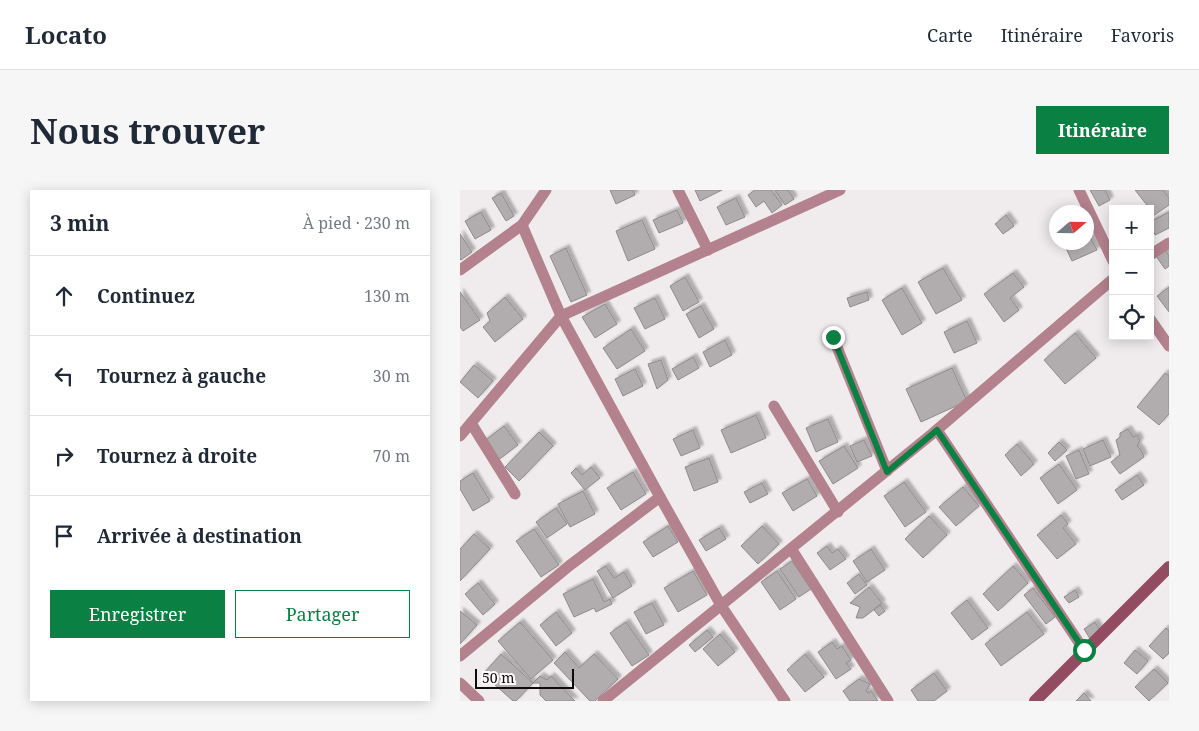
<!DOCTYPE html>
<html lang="fr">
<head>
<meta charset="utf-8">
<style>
	body { margin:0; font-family:"Noto Serif",serif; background:#f6f6f7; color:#1f2937 }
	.controls { position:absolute; right:15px; top:15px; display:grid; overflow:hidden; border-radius:0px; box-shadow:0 2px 12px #0003 }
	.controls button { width:45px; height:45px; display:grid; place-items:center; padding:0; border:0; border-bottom:1px solid #e0e1e3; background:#fff; color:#1f2937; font:25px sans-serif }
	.compass { position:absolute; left:589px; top:15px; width:45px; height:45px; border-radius:50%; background:#fff; box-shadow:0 2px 12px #0003; rotate:70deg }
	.scale { position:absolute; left:15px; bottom:12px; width:99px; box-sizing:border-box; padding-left:5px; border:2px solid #0d0c0c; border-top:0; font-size:14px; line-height:18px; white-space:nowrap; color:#0d0c0c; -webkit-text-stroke:4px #fefafb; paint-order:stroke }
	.stop { position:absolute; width:15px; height:15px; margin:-11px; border:4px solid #0b8043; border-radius:50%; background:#fff }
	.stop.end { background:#0b8043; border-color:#fff; box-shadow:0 1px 5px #0008 }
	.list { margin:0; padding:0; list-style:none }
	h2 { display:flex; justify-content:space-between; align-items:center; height:65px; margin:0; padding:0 20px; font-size:21px }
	h2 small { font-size:16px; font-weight:400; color:#747a83 }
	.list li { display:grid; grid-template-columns:32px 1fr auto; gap:15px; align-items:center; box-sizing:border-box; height:80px; padding:0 20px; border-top:1px solid #e0e1e3 }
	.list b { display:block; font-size:19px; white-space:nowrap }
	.list em { font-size:16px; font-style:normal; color:#747a83 }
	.actions { display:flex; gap:10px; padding:15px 20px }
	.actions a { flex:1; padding:11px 0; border:1px solid #0b8043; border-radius:0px; text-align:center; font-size:18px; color:#0b8043 }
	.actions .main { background:#0b8043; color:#fff }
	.icon { flex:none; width:28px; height:28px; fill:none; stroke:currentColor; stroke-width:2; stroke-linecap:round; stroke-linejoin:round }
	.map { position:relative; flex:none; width:709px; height:511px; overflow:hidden; border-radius:0px }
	header { display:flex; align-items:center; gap:30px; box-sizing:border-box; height:70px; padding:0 25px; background:#fff; border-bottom:1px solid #e0e1e3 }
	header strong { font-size:24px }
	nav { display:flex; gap:28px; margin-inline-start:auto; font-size:18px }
	.intro { display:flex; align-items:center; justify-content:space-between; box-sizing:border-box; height:120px; padding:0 30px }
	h1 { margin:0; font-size:35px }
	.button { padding:12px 22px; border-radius:0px; background:#0b8043; color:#fff; font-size:18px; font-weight:700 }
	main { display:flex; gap:30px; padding:0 30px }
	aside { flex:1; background:#fff; border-radius:0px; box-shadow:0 2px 12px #0003 }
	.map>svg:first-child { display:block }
</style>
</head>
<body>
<header>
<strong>Locato</strong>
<nav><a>Carte</a><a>Itinéraire</a><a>Favoris</a></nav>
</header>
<div class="intro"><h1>Nous trouver</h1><a class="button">Itinéraire</a></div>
<main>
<aside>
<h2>3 min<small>À pied · 230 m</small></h2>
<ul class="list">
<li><svg class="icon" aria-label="ahead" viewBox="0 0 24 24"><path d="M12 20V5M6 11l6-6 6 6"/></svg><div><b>Continuez</b></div><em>130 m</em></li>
<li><svg class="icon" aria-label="left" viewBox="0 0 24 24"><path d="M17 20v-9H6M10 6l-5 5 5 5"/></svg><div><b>Tournez à gauche</b></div><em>30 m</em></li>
<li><svg class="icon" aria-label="right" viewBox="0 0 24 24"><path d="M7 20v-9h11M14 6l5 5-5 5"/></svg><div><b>Tournez à droite</b></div><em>70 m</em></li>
<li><svg class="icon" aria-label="arrive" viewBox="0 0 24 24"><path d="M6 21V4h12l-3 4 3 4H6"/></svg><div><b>Arrivée à destination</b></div></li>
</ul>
<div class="actions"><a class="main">Enregistrer</a><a>Partager</a></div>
</aside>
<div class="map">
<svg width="709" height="511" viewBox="0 0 709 511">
	<defs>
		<filter id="shadow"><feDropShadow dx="3.5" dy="-3.5" stdDeviation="1" flood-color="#0004"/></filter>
	</defs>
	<rect width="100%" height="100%" fill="#f0eced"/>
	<!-- building -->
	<g fill="#b1adae" stroke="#8f8b8c" filter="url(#shadow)">
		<path d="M150,0H173L175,5L156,14Z"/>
		<path d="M235,0H262L240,11Z"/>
		<path d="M295,0H311L322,15L312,23L304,11L296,17L288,5Z"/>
		<path d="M315,0H328L334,9L325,15Z"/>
		<path d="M630,0H645L650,10L639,16Z"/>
		<path d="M675,0H703L709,8V15L693,26L690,19Z"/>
		<path d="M41,3L54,26L46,31L32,8Z"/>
		<path d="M276,8L285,27L266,35L257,17Z"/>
		<path d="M217,20L223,33L199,43L193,30Z"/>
		<path d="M21,22L31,40L15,49L5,31Z"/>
		<path d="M709,22V38L695,45L690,32Z"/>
		<path d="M546,25L554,36L543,44L535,34Z"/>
		<path d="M182,30L195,59L168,71L156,41Z"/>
		<path d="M626,39L637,60L612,71L603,52H626Z"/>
		<path d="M0,44L12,62L1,70L0,69Z"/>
		<path d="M106,58L127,105L111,112L90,66Z"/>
		<path d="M705,60L709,66V76L705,79L696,66Z"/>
		<path d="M483,78L502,110L476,124L458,92Z"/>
		<path d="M553,83L564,97L550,108L559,120L544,132L524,104Z"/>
		<path d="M225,87L239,112L223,121L210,96Z"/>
		<path d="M709,97V122L697,106Z"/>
		<path d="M442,98L462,133L442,145L422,110Z"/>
		<path d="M0,102L20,130L3,141L0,137Z"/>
		<path d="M407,102L409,110L390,117L387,108Z"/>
		<path d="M45,107L63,129L35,152L23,137L30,131L27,123Z"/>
		<path d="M195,108L205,129L185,139L174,118Z"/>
		<path d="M145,114L157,134L135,148L122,127Z"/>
		<path d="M241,116L254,139L239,148L226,124Z"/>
		<path d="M507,131L517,153L494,163L484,142Z"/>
		<path d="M171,139L185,161L157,179L143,158Z"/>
		<path d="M615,143L636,168L605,194L584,170Z"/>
		<path d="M265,150L272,165L250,177L243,162Z"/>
		<path d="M233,167L239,178L218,190L212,179Z"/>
		<path d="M201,170L208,190L197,199L188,174Z"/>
		<path d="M14,175L33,191L18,208L0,192Z"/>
		<path d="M492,178L507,211L461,232L446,199Z"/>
		<path d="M175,179L183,196L163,206L155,189Z"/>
		<path d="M705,183L709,186V224L699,235L677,217Z"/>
		<path d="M296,225L306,248L271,263L261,240Z"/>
		<path d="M368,229L378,252L356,262L346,238Z"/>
		<path d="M44,236L58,255L37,271L23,252Z"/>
		<path d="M668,239L673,247L677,245L680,251L677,256L681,260L684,267L660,284L651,272L660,265L656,250L660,247V243Z"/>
		<path d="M233,240L240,258L221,266L213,249Z"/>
		<path d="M79,242L93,256L59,291L45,277Z"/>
		<path d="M404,250L412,266L397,272L390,256Z"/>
		<path d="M643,250L651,267L630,276L623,259Z"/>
		<path d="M599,252L607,260L595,271L588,263Z"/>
		<path d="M557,254L574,274L561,286L545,265Z"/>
		<path d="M384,256L398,278L373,294L359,271Z"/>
		<path d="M619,260L629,284L616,289L606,266Z"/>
		<path d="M249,268L258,292L234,301L225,277Z"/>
		<path d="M599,274L617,300L598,314L580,288Z"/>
		<path d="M131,277L140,288L125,300L111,283L116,278L122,285Z"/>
		<path d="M173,282L186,304L161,320L147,298Z"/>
		<path d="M13,283L30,311L13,321L0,299V291Z"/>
		<path d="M677,285L684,295L662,310L655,300Z"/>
		<path d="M347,289L357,306L333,321L322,303Z"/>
		<path d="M444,292L466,322L445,337L424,306Z"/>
		<path d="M302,293L308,304L290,313L284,302Z"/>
		<path d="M503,297L519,316L496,336L479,317Z"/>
		<path d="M123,301L135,324L110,337L98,314Z"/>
		<path d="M96,318L107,334L87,348L76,332Z"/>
		<path d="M601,325L608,334L603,338L616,354L597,369L577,345Z"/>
		<path d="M469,326L487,345L463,368L445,349Z"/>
		<path d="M208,336L218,352L193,367L183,352Z"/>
		<path d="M302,336L319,354L298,374L281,356Z"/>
		<path d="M259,338L266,349L246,361L239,350Z"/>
		<path d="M74,339L99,375L81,387L56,351Z"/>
		<path d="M14,344L30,359L0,391V359Z"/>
		<path d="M367,356L372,363L378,359L386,369L370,380L357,363Z"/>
		<path d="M411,359L425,380L407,392L393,371Z"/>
		<path d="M332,371L351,399L339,407L320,379Z"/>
		<path d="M146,376L154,388L164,382L172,396L153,408L137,381Z"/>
		<path d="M553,376L568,393L538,421L523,404Z"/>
		<path d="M233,381L247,405L218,422L204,398Z"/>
		<path d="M317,381L336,409L320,420L301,392Z"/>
		<path d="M399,384L407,395L395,404L387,393Z"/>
		<path d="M133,389L144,412L150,409L152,414L136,422L134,418L114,427L103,404Z"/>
		<path d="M18,393L35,414L23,425L5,404Z"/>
		<path d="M409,397L422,413L403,428H396L400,417L390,413Z"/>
		<path d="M573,398L595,427L586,434L564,405Z"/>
		<path d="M615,400L619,407L609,413L604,407Z"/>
		<path d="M507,410L528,438L512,450L491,423Z"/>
		<path d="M192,413L204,435L186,444L174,422Z"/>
		<path d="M420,415L425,421L419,426L414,420Z"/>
		<path d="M0,421L17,435L0,454Z"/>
		<path d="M96,422L112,443L96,456L80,435Z"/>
		<path d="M567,422L584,444L541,476L525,454Z"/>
		<path d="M60,432L93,470L71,489L38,451Z"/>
		<path d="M166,432L189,465L172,476L150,443Z"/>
		<path d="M635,432L643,445L632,452L624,439Z"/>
		<path d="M706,438L709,441V463L703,469L689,456Z"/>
		<path d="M247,440L253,447L235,462L229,455Z"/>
		<path d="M260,444L275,462L258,476L243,459Z"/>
		<path d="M372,452L377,459L382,456L391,470L386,473L391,479L376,489L358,462Z"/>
		<path d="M675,460L688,471L677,484L664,473Z"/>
		<path d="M105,462L119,478L134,464L158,489L135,511H130L94,473Z"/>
		<path d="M41,464L73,493L56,511H53L23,484Z"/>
		<path d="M345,464L364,487L345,502L327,480Z"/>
		<path d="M694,479L708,493L689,511L675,497Z"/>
		<path d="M474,483L487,501L474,511H458L451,500Z"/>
		<path d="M80,486L87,490L91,486L115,511H86L80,505V493H73Z"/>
		<path d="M399,489L410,494L406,501L408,503L411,501L418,511H390L383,501Z"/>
		<path d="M624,503L631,511H616Z"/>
	</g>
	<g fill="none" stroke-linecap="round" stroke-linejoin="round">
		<!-- street -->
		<g stroke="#b4818e" stroke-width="11">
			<path d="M218,0L248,60"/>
			<path d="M619,0L653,71"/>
			<path d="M62,35L101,126L200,307L262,417L325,511"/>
			<path d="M690,65L709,53"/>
			<path d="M0,80L62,35L86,0"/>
			<path d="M690,129L709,156"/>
			<path d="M373,147L427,281"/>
			<path d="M314,216L378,322"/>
			<path d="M11,233L55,304"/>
			<path d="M477,240L624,460"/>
			<path d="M0,246L101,126L380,0"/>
			<path d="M332,360L428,511"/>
			<path d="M0,466L109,376L200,307"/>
			<path d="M0,493L19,511"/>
			<path d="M143,511L472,244L653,89"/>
		</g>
		<!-- secondary -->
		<path stroke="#934b62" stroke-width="12" d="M575,511L709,377"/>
	</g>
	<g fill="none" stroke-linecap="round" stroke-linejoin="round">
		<!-- route -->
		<path stroke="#0b8043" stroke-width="6" d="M373,147L427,282L477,240L624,460"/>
	</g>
</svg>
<div class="controls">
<button>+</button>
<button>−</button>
<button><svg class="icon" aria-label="locate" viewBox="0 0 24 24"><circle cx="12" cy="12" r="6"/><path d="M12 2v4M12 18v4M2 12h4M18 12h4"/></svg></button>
</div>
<svg class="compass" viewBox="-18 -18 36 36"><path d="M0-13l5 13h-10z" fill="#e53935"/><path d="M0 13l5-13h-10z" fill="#747a83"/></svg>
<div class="scale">50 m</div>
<div class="stop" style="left:624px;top:460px"></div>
<div class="stop end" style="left:373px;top:147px"></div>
</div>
</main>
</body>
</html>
